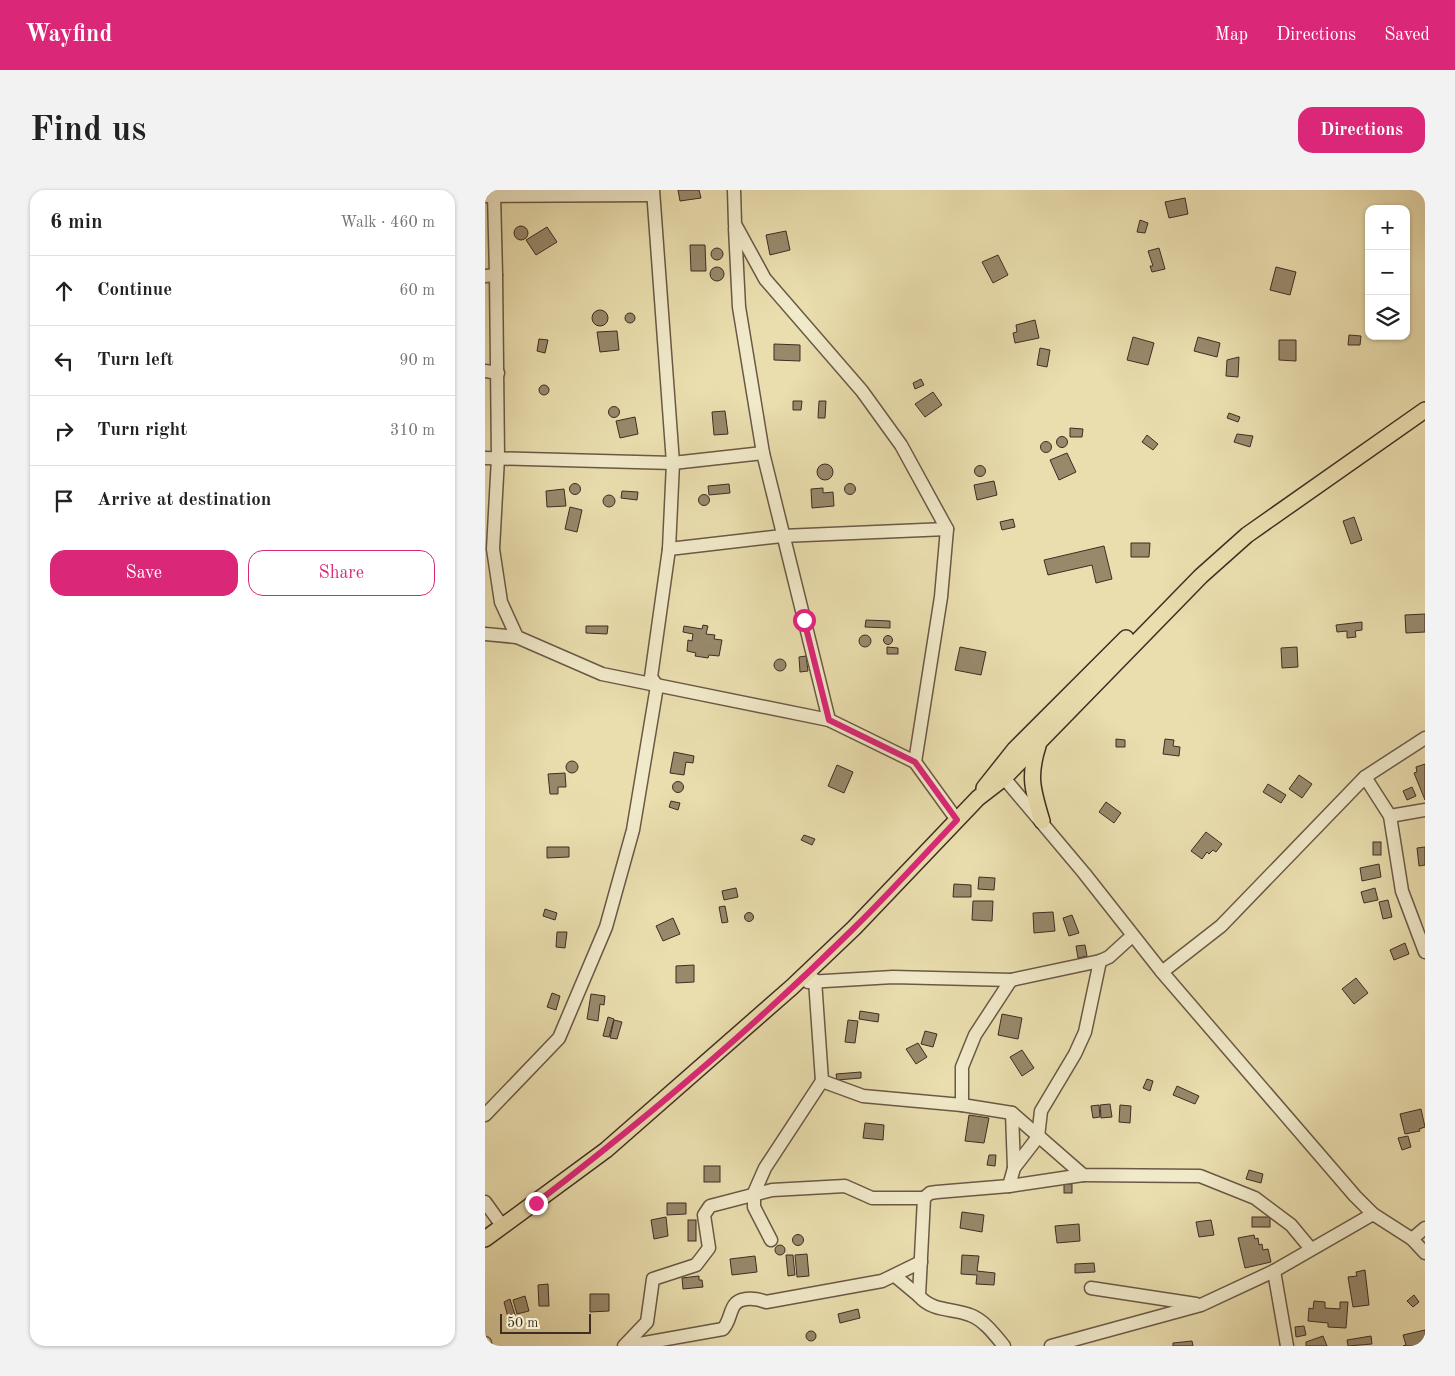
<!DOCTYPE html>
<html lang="en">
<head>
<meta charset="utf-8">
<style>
	body { margin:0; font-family:"Old Standard TT",serif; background:#f2f2f2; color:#222 }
	.controls { position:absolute; right:15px; top:15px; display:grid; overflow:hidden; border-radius:10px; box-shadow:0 1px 4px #0004 }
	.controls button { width:45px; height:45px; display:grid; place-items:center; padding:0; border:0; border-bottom:1px solid #e0e0e0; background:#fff; color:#222; font:25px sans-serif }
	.scale { position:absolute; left:15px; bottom:12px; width:91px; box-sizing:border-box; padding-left:5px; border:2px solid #3f2d23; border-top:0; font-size:14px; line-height:18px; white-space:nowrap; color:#3f2d23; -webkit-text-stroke:4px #f1eaca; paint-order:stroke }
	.stop { position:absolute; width:15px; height:15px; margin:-11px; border:4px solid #db2777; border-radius:50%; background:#fff }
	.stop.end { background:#db2777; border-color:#fff; box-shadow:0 1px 5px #0008 }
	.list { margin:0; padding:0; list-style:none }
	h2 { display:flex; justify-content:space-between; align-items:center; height:65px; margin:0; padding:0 20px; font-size:21px }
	h2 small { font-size:16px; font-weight:400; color:#767676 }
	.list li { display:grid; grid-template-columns:32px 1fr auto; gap:15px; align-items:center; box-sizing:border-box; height:70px; padding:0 20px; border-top:1px solid #e0e0e0 }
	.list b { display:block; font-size:19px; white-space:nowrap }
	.list em { font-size:16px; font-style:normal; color:#767676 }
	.actions { display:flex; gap:10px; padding:15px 20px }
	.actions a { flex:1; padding:11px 0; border:1px solid #db2777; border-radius:15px; text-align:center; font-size:18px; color:#db2777 }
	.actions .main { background:#db2777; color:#fff }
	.icon { flex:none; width:28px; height:28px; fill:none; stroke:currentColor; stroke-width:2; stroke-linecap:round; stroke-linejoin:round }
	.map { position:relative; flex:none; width:940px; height:1156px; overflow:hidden; border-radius:15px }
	header { display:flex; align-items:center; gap:30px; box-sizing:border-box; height:70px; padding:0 25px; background:#db2777; color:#fff }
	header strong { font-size:24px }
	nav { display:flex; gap:28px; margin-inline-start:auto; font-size:18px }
	.intro { display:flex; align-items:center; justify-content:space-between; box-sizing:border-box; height:120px; padding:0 30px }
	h1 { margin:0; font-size:35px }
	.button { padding:12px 22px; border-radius:15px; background:#db2777; color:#fff; font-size:18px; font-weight:700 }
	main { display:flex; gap:30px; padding:0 30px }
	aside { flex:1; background:#fff; border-radius:15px; box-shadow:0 1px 4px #0004 }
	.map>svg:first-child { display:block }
</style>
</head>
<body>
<header>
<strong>Wayfind</strong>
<nav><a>Map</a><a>Directions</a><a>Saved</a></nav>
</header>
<div class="intro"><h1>Find us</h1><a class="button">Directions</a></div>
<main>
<aside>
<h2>6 min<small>Walk · 460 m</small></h2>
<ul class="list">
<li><svg class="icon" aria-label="ahead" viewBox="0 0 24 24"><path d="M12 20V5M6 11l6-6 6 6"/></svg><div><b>Continue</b></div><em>60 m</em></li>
<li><svg class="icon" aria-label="left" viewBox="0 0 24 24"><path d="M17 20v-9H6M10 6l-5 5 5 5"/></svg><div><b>Turn left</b></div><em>90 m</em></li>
<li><svg class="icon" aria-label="right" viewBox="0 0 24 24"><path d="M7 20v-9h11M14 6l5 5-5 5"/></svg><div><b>Turn right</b></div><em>310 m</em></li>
<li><svg class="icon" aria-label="arrive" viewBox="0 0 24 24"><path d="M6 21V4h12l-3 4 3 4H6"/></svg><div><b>Arrive at destination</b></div></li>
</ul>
<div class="actions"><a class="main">Save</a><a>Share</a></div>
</aside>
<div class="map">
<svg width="940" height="1156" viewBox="0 0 940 1156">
	<rect width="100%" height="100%" fill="#eadeae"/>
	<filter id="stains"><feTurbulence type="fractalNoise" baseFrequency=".004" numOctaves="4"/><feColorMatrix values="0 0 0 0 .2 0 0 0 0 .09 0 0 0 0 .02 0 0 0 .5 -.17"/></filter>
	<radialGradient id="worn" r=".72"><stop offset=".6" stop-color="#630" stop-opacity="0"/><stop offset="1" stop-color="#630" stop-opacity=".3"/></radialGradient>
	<!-- building -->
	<g fill="#98896b" stroke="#3f2d23">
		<path d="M193,0H214L216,8L195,11Z"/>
		<path d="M700,8L703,24L684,28L680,12Z"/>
		<path d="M655,30L663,33L660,43L652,42Z"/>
		<circle cx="36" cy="43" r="7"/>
		<path d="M62,37L72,52L51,65L41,50Z"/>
		<path d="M301,41L305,60L285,65L281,45Z"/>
		<path d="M205,55H220L221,81H206Z"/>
		<circle cx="232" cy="64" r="6"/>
		<path d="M674,58L680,79L667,82L665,76H668L663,61Z"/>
		<path d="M513,65L523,85L508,93L497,72Z"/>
		<path d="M791,77L811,82L805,105L785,100Z"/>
		<circle cx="232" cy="84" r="7"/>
		<circle cx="115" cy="128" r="8"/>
		<circle cx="145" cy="128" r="5"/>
		<path d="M550,130L554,148L530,153L528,143L532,142L531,135Z"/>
		<path d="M132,141L134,160L115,162L112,142Z"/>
		<path d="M864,145L876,146L875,155H863Z"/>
		<path d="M648,147L669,153L663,175L642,170Z"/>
		<path d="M713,147L735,153L732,167L709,161Z"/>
		<path d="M54,149L63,150L60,163L52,161Z"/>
		<path d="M794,150H811V171L794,170Z"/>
		<path d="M289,154L315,155V171L289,170Z"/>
		<path d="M555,158L565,160L562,177L552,175Z"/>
		<path d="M754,167L753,187L741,186L742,170Z"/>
		<path d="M436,189L439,195L430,199L428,193Z"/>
		<circle cx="59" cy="200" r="5"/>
		<path d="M448,202L457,215L440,227L430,214Z"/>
		<path d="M308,211H317L316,220H308Z"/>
		<path d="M334,211H341L340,228H333Z"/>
		<circle cx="129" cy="222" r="5.5"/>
		<path d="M240,221L243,244L229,245L227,222Z"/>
		<path d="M744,223L755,227L753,232L742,228Z"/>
		<path d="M150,227L153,244L135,248L131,231Z"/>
		<path d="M585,238L598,239L597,247H585Z"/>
		<path d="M752,244L768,246L765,257L749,252Z"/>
		<path d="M662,245L673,254L668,260L657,252Z"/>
		<circle cx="577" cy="252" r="5.5"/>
		<circle cx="561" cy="257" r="5.5"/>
		<path d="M582,263L591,282L574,290L565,270Z"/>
		<circle cx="340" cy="282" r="8"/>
		<circle cx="495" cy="281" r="5.5"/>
		<path d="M509,291L512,305L492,310L489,295Z"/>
		<circle cx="365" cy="299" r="5.5"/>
		<circle cx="90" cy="299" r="5.5"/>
		<path d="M244,294L245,303L224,305L223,296Z"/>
		<path d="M338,298V303L348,302L349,316L327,318L326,299Z"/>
		<path d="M79,299L81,316L62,317L61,301Z"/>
		<path d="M137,301L153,302L152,310L136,308Z"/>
		<circle cx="219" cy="310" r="5.5"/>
		<circle cx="124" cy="311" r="6"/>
		<path d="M85,317L97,320L92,342L80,339Z"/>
		<path d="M869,327L877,350L866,354L858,331Z"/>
		<path d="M528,329L530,337L517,340L515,332Z"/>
		<path d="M646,353H665L664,367H646Z"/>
		<path d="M619,356L627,389L611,393L607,375L563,385L559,370Z"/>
		<path d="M940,424V442L921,443L920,425Z"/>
		<path d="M381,430L405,431V438L380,437Z"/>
		<path d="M877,432V440L870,441L871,447L862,448V441L852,442L851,435Z"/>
		<path d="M218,435L223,436L221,444L230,445L229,449L237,450L234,466L224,465L223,468L210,466L211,463L202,461L203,450L207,451L208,444L198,442L199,436L217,439Z"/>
		<path d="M101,436H123L122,444L101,443Z"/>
		<circle cx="380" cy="451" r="6"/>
		<circle cx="403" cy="450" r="4.5"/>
		<path d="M402,457L413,458V464H402Z"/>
		<path d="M475,457L501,462L496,485L470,480Z"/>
		<path d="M812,457L813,477L797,478L796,458Z"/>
		<path d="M321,466L323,481L315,482L314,467Z"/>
		<circle cx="295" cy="475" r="6"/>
		<path d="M631,549L640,550V557H631Z"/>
		<path d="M680,549L689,550L688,556L695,557L694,566L678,564Z"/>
		<path d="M189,562L209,566L208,573L201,572L199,585L185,583Z"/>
		<circle cx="87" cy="577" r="6"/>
		<path d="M940,574V610L929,583L932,582L931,577Z"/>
		<path d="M352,575L368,582L359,603L343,596Z"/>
		<path d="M80,583L81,597H73V604H65L63,584Z"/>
		<path d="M814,585L827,594L817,608L804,599Z"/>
		<circle cx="193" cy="597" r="5.5"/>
		<path d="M783,594L801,605L796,613L778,602Z"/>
		<path d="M927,597L931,606L922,610L918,601Z"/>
		<path d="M186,611L195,613L193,620L184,617Z"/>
		<path d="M621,612L636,623L629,633L614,622Z"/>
		<path d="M721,642L737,654L731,662L728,660L724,664L722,662L717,669L706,661Z"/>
		<path d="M319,645L330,649L327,655L316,650Z"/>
		<rect x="888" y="652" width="8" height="13"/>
		<path d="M62,657H84V667L62,668Z"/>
		<path d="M940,657V675L934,676L932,658Z"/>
		<path d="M894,674L896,687L877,691L875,678Z"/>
		<path d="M494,687L510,688L509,700L493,699Z"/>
		<path d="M469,694L486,695V707H468Z"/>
		<path d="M251,698L253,707L239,710L237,701Z"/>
		<path d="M890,698L893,710L879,713L876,702Z"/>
		<path d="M903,710L907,727L898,729L894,712Z"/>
		<path d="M488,711H508L507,731L487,730Z"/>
		<path d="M240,716L243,732L237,733L234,717Z"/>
		<path d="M60,719L72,723L70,730L58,726Z"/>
		<path d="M568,722L570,741L549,743L548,723Z"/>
		<circle cx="264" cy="727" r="4.5"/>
		<path d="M587,725L594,743L584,746L578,728Z"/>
		<path d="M188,728L195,744L178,751L171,736Z"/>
		<path d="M72,742H82L80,758L71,757Z"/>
		<path d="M920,753L924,764L909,770L905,760Z"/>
		<path d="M600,755L602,766L593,768L591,756Z"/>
		<path d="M209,775V792L191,793V776Z"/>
		<path d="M871,788L883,803L869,814L857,799Z"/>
		<path d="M67,803L75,806L71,820L62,817Z"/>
		<path d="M106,804L120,806L119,815L115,814L113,831L102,829Z"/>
		<path d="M375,821L394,824L393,832L374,829Z"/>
		<path d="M517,824L537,828L533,849L513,845Z"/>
		<path d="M123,827L129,829L124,847L118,846Z"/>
		<path d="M129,830L137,832L132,849L125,848Z"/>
		<path d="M363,830L373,831L370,853L360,852Z"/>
		<path d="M440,841L452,844L448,857L436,854Z"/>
		<path d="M433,853L442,867L431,874L421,859Z"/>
		<path d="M537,860L549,878L537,886L525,867Z"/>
		<path d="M376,882V888L352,890L351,884Z"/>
		<path d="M662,889L668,891L665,901L658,898Z"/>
		<path d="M692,896L714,906L710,914L688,905Z"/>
		<path d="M625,914L627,927L616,928L615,915Z"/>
		<path d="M614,915L615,927L608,928L606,916Z"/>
		<path d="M635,915L646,916L645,933L634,932Z"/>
		<path d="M936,919L940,937L934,939L935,941L920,944L915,924Z"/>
		<path d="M484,925L504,928L499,953L480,951Z"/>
		<path d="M380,933L399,935L398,950L378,948Z"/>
		<path d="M923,946L926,957L917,960L913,948Z"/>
		<path d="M504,965H511L510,976L502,975Z"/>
		<rect x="219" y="976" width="16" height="16"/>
		<path d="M764,980L778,984L776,993L761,989Z"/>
		<rect x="579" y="994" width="8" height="9"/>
		<path d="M182,1013H201V1024L182,1025Z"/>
		<path d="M477,1022L499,1025L497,1042L475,1038Z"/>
		<path d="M181,1027L183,1046L169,1049L166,1030Z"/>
		<rect x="767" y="1027" width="18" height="10"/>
		<rect x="203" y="1030" width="8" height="21"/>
		<path d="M726,1030L729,1045L714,1047L711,1032Z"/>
		<path d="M594,1034L595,1051L572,1053L570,1036Z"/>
		<circle cx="313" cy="1050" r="5.5"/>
		<path d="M769,1045L770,1049L773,1048L774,1055L777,1054L778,1060L783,1059L786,1072L760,1078L753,1048Z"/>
		<circle cx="295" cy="1060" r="5"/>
		<path d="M322,1064L324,1086L312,1087L310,1065Z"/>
		<path d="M301,1065H308L310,1085L303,1086Z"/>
		<path d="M477,1065L494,1066L492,1081L510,1083L509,1095L491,1094L492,1085L476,1084Z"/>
		<path d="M270,1066L272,1082L247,1085L245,1069Z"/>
		<path d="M609,1073L610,1082L590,1083V1074Z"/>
		<path d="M880,1080L884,1115L868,1117L863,1087L872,1086L871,1082Z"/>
		<path d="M214,1086V1090H217L218,1097L198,1099L197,1088Z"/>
		<path d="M63,1094L64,1116H54L53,1095Z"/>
		<path d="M105,1104H124V1121L105,1122Z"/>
		<path d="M929,1105L934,1112L928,1117L922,1111Z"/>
		<path d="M40,1106L44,1121L32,1124L28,1110Z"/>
		<path d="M25,1109L31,1128L24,1131L19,1112Z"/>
		<path d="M829,1111L840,1112V1118L855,1119V1112H863L861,1138L843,1137V1133L823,1131L824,1118L828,1119Z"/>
		<path d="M373,1119L375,1128L355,1133L353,1124Z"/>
		<path d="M819,1136L821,1145L811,1147L810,1137Z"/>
		<path d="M940,1140V1156H918L921,1155L918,1145Z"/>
		<circle cx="326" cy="1146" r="5"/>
		<path d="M838,1146L842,1156H821V1152Z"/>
		<path d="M886,1146L887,1154L863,1156L862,1150Z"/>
		<path d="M707,1151L708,1156H688V1153Z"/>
	</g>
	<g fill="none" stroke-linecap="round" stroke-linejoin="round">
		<!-- minor casing -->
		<g stroke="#6a5946" stroke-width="15">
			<g id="minor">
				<path d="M249,0L250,34L280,89L377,201L416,255L462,339L456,407L430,572L472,630"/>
				<path d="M0,6L168,5"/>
				<path d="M250,38L254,117L278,263L344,530"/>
				<path d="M11,85L13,268L8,359L16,412L32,447L117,484L344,530L430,572"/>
				<path d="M0,86L11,85L9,5"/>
				<path d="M0,181L13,183"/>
				<path d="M0,268L188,273L278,263"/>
				<path d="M184,359L297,346L462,339"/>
				<path d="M0,444L32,447"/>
				<path d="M514,582L599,683L677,782L870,1006L888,1024L927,1049L940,1063"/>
				<path d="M880,587L905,626L917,701L940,762"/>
				<path d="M905,626L940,620"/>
				<path d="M677,782L736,736L880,587L940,548"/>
				<path d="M330,790L337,891L378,906L477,915V877L490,845L526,790"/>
				<path d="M323,792L408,787L526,790L615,771L624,767L647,746"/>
				<path d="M477,915L527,923L598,985L715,986L770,1008L806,1035L826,1059"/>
				<path d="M527,923L529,978"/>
				<path d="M0,925L74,848L121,737L148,640L172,496L166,487L184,359L188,273L168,0"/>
				<path d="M524,996L598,985"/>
				<path d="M0,1012L18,1037"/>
				<path d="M927,1049L940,1038"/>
				<path d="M286,1050L269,1017V1003L280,978L337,891"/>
				<path d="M789,1081L802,1156"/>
				<path d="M410,1086L434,1106"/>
				<path d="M606,1098L711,1114"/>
				<path d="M0,1153V1156"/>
				<path d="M139,1156L162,1132L168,1089L211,1075L224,1058L219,1025L225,1016L287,1000L360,996L387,1008H439"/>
				<path d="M143,1156L238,1139C248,1128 243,1111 261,1109C269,1108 274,1109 281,1112L397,1091L436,1072"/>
				<path d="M519,1156C510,1145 499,1130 485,1125C467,1118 448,1122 434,1106L439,1008L445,1003L452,1002L524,996L529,978L553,947L556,921L590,864L600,842L615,771"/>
				<path d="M566,1156L716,1115L789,1081L888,1024"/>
			</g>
		</g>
		<!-- major casing -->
		<g stroke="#3f2d23" stroke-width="18">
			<g id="major">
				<path d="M553,556C543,587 548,601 557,631"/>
				<path d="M499,598L530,559L641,448"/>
				<path d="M0,1049L121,960L307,797L369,738L493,608L519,588L716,386L762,345L940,220"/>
			</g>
		</g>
		<!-- minor -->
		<use href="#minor" stroke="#f1eaca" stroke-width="12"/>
		<!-- major -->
		<use href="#major" stroke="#eadeae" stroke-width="15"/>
	</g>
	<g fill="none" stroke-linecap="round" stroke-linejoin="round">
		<!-- route -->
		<path stroke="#db2777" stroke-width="6" d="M51,1013C162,928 269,837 368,739C404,704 438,666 472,630L430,572L344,530L319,430"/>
	</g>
	<rect width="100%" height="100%" filter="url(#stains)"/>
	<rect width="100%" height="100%" fill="url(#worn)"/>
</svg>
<div class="controls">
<button>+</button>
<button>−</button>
<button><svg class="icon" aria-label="layers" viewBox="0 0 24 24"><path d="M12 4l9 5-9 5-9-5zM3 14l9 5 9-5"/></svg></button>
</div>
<div class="scale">50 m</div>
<div class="stop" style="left:319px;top:430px"></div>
<div class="stop end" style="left:51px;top:1013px"></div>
</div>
</main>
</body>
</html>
